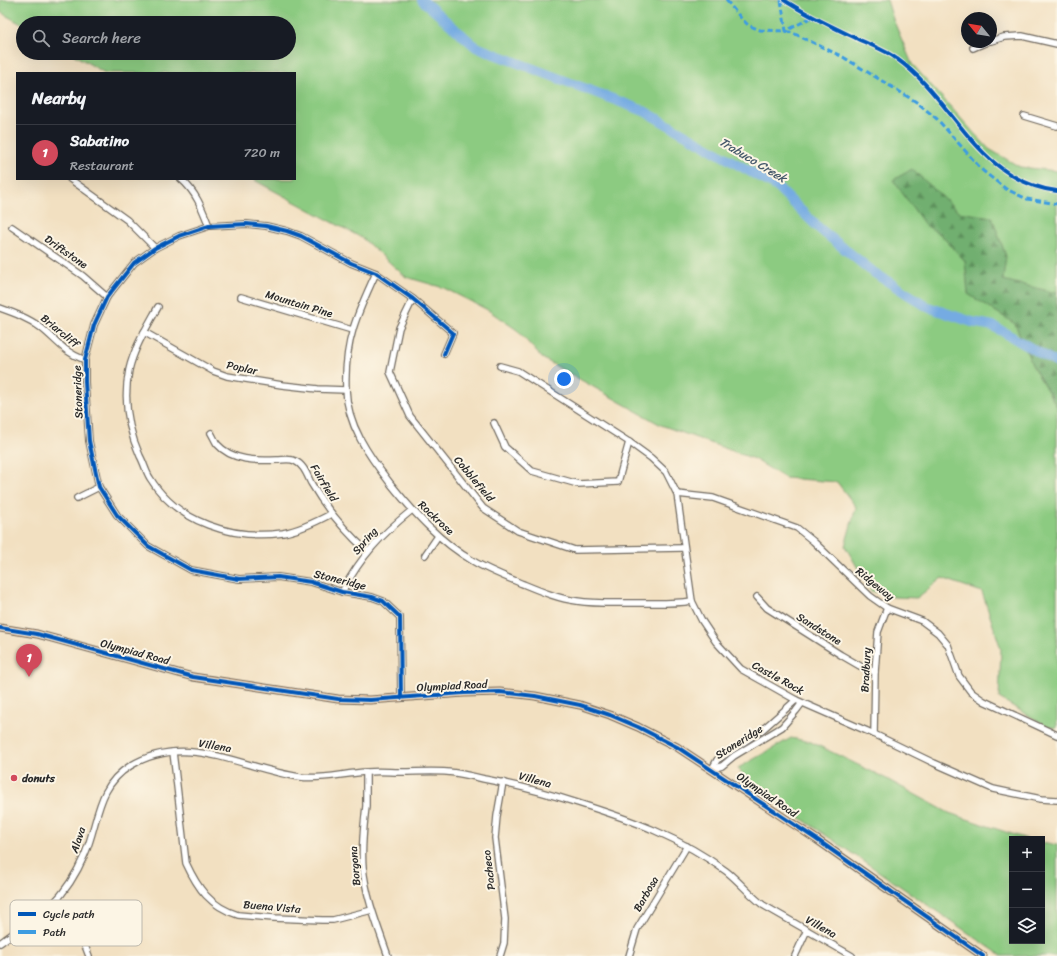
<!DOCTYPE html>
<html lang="en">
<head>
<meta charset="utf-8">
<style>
	body { margin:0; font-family:Sriracha,sans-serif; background:#242831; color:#f1f3f6 }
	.controls { position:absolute; right:12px; bottom:12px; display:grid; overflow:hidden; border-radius:0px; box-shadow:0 4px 16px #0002 }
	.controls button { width:36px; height:36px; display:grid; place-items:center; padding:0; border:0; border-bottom:1px solid #363941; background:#171b24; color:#f1f3f6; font:20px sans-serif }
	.compass { position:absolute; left:961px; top:12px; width:36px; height:36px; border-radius:50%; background:#171b24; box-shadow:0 4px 16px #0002; rotate:300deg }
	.you { position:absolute; left:564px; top:379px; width:14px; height:14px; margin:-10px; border:3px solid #fff; border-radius:50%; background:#1a73e8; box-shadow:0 0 0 6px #1a73e833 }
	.badge { display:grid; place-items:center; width:26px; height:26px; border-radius:50%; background:#d1495b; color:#fff; font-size:13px; font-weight:700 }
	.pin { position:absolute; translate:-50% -33px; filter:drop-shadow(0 1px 2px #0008) }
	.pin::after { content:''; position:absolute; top:21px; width:14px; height:12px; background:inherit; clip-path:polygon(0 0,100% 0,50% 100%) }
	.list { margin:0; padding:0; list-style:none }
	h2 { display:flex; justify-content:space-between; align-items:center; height:52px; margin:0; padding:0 16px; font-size:17px }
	h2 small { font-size:13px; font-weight:400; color:#9ea1a6 }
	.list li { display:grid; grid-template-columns:26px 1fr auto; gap:12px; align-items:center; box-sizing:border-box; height:56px; padding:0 16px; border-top:1px solid #363941 }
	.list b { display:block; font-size:15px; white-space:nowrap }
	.list p { margin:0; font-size:13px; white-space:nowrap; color:#9ea1a6 }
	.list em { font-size:13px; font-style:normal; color:#9ea1a6 }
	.icon { flex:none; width:22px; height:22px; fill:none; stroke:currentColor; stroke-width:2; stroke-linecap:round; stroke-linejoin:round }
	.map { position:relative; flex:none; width:1057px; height:956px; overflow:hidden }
	.search { position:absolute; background:#171b24; box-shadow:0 4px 16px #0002; left:16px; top:16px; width:280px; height:44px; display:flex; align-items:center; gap:10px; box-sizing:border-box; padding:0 14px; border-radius:22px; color:#9ea1a6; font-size:15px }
	.panel { position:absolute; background:#171b24; box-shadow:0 4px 16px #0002; left:16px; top:72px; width:280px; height:108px; border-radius:0px }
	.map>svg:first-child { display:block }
</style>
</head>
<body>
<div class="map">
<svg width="1057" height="956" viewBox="0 0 1057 956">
	<defs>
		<pattern id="forest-firs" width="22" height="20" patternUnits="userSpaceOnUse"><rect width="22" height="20" fill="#71af6f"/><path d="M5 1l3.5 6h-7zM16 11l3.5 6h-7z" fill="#5d8f5b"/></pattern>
	</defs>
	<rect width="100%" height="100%" fill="#fcf5e5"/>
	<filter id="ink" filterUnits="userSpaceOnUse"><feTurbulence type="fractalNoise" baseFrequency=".025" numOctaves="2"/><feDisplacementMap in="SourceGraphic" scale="8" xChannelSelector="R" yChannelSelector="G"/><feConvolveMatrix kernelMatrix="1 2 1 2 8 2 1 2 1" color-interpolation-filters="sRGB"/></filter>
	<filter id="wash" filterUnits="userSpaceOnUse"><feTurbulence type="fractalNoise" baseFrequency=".012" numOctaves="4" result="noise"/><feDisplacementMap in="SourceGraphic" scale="16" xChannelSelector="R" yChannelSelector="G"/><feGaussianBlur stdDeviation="0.9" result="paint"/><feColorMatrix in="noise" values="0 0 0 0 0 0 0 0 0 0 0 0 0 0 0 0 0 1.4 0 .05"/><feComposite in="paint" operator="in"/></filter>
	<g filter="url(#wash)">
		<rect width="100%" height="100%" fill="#f2e0c1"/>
		<!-- forest -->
		<path fill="url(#forest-firs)" stroke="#4e6d4d" d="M912,169L959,212L992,217L1006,256L1003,280L1057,293V407L1032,365L1015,324L968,294L965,261L940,234L925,225L893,180Z"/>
		<!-- park -->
		<g fill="#8ccb81" stroke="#5c7b56">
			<path d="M0,0H887L893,19L912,64L974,133L989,149L1020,167L1057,171V293L1003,280L1006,256L992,217L959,212L912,169L893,180L925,225L940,234L965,261L968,294L1015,324L1032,365L1057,407V728L1048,727L999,698L1001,649L982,592L942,578L917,598L894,597L871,591L845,546L856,507L837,482L785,478L754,459L661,425L542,358L517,330L488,310L444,288L406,277L362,238L256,181L253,179H295V73H105L71,53H289V23H23V25L0,12Z"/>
			<path d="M791,738L811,742L883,777L949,813L1027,839H1012V941H1042V842L1057,845V956H1002L748,782L738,768Z"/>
		</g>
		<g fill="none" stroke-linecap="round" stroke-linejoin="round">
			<!-- river -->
			<path stroke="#74abe2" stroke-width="10" d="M422,0L476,47L644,111L777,187L820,229L873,272L928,307L972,322L993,326L1057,363"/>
		</g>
	</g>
	<g filter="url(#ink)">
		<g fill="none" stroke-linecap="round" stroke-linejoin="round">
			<!-- minor casing -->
			<g stroke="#716a60" stroke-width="8">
				<g id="minor">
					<path d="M991,41L1004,37L1022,36L1057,44"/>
					<path d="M973,48L987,42"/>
					<path d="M1024,116L1057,126"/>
					<path d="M70,179L127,220L155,248"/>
					<path d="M181,179C196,192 202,208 209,226"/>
					<path d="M12,227L83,276L107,297"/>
					<path d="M376,273C357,314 344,342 346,389C347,425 369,456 390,483C414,513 440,542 473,561C488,570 506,577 523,584C540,591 559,599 577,601C596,604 616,603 635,603C654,603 673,604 692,601"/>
					<path d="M241,297L352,330"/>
					<path d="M413,299L399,328L390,372L410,416L483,508L518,531L575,550L683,548"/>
					<path d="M158,307C147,327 134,348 129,370C123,400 128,429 140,456C144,463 146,472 150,478C177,523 234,540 283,533C300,530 316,522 331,514"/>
					<path d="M0,308C14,313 28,318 40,327C57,340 63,352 85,360"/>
					<path d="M144,332L213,371L227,376L282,385L318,389L346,390"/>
					<path d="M500,366L518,371L629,442L651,458L666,472L677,494L692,601L702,621L716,642L741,669L796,700L874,734L934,763L993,789L1041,799L1057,800"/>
					<path d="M494,423L505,447L532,471L578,484L618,482L629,442"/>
					<path d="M211,433C213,436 215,441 217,444C232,461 257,461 277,460C283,460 290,458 295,461C304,465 307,475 311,483C326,509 345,531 367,551"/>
					<path d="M677,494L713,498L797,528L813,541L870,596L887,608L922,621L938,633L948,645L959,676L971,692L984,701L1057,735"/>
					<path d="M77,498L99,487"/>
					<path d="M425,555L438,536"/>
					<path d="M342,592C361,556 381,535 412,510"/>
					<path d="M757,597L767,608L841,655L860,666L875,672"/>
					<path d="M401,698L400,617L383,601L372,597L342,592L311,582L278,577L239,579L191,570L148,546L117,515L99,487L89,441L85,382V360L94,325L107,297L134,263L155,248L179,236L209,226L247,224L266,226L287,231L301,236L351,263L376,273L413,299L453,333L444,354"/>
					<path d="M874,734L875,672L878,632L887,608"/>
					<path d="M173,752L186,863C198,889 210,906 238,915L274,918L322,920H333L372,910"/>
					<path d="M712,769L722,766L734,756L782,727L796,711L802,703"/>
					<path d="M712,769L717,760L762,730L796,700"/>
					<path d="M366,772C366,783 366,794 366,806C364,826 361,847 363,867C366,898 378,927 388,956"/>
					<path d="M58,899C75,917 80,933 89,956"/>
					<path d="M0,943L51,906C66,891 77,873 85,854C99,821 96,787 130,766C187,731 242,769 300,777C323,780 344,773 367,772C378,771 389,772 401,772C416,772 432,771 447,772C460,773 472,776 484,779C516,785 547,793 578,803C632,820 680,837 726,871C739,881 750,895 763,905L852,956"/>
					<path d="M500,956L504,943L505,919L495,838L497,816L503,782"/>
					<path d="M629,956L637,929L687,846"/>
					<path d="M795,956L807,930"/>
				</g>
			</g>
			<!-- major casing -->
			<g stroke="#716a60" stroke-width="9">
				<path id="major" d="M0,628L37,634L193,677L338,699L370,700L464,693L500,692L535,696L580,705L610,715L638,727L677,747L816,839L983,956"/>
			</g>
			<!-- minor -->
			<use href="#minor" stroke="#fff" stroke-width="5.5"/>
			<!-- major -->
			<use href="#major" stroke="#f7bd88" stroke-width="7"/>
			<!-- quiet -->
			<g stroke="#3d9ce1" stroke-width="3" stroke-dasharray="6 3" stroke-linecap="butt">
				<path d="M726,0L740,17L748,25L760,30L786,31L795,34L843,57L918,103L937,119L983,171L1006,189L1027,199L1057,204"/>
				<path d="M781,0L786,31L812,17"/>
			</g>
			<!-- cycleway casing -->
			<g stroke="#fcf5e5" stroke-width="6">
				<g id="cycleway">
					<path d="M784,0C808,16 835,28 862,41C873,46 887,51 897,59C955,100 977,181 1057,191"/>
					<path d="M0,628L37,634L193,677L338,699L370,700L464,693L500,692L535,696L580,705L610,715L638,727L677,747L816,839L983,956"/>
					<path d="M401,698L400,617L383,601L372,597L342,592L311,582L278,577L239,579L191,570L148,546L117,515L99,487L89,441L85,382V360L94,325L107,297L134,263L155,248L179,236L209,226L247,224L266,226L287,231L301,236L351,263L376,273L413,299L453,333L444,354"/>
				</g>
			</g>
			<!-- cycleway -->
			<use href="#cycleway" stroke="#0057b8" stroke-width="4"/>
		</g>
	</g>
	<!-- markers -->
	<circle fill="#d1495b" stroke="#fcf5e5" stroke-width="1.5" cx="14" cy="778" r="4"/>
	<g text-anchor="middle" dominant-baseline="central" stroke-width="4" stroke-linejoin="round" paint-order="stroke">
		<!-- street labels -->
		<g font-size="11" fill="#2b2b2b" stroke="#fcf5e5">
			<text transform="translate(66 252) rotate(35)">Driftstone</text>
			<text transform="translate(299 304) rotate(17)">Mountain Pine</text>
			<text transform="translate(60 331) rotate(39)">Briarcliff</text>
			<text transform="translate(242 368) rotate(12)">Poplar</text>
			<text transform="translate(78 392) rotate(-92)">Stoneridge</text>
			<text transform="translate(474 479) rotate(50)">Cobblefield</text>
			<text transform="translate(324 483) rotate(59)">Fairfield</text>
			<text transform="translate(436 518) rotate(43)">Rockrose</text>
			<text transform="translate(365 541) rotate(-49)">Spring</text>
			<text transform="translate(340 580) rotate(14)">Stoneridge</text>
			<text transform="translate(875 584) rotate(39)">Ridgeway</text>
			<text transform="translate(819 629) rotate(32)">Sandstone</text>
			<text transform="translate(135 652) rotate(15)">Olympiad Road</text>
			<text transform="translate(866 670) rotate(-87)">Bradbury</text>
			<text transform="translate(778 678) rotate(29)">Castle Rock</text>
			<text transform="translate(452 686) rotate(-3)">Olympiad Road</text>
			<text transform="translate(739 742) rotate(-32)">Stoneridge</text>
			<text transform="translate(215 746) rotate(10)">Villena</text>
			<text transform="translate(535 780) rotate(15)">Villena</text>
			<text transform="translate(767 795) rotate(34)">Olympiad Road</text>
			<text transform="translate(78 840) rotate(-72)">Alava</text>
			<text transform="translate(355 866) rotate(-95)">Borgona</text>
			<text transform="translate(489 870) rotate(-97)">Pacheco</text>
			<text transform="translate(646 894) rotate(-60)">Barbosa</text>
			<text transform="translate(272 907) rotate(5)">Buena Vista</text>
			<text transform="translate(821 927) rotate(29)">Villena</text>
		</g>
		<!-- poi labels -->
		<g font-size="11" font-weight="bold" fill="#2b2b2b" stroke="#fcf5e5" text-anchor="start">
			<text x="22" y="778">donuts</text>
		</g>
		<!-- water labels -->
		<g font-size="12" font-style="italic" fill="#45586b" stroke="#fcf5e5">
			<text transform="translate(753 160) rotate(31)">Trabuco Creek</text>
		</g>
	</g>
	<!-- legend -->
	<rect x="10" y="900" width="132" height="46" rx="6" fill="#fcf5e5" stroke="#bdb8ad" stroke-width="1"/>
	<rect x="18" y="912" width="18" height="4" fill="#0057b8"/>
	<rect x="18" y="930" width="18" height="4" fill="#3d9ce1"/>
	<g font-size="11" fill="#2b2b2b">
		<text x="43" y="918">Cycle path</text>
		<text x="43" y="936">Path</text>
	</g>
</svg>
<div class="controls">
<button>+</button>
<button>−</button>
<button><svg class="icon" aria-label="layers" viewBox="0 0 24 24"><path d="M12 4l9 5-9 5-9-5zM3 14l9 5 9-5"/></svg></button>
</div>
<svg class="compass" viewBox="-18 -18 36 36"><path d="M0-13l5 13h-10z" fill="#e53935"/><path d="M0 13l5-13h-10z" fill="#9ea1a6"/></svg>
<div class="you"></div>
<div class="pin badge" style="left:29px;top:677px">1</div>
<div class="search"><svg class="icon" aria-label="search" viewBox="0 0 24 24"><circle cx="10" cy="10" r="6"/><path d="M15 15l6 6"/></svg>Search here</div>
<section class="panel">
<h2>Nearby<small></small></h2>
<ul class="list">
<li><span class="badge">1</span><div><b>Sabatino</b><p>Restaurant</p></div><em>720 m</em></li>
</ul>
</section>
</div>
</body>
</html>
